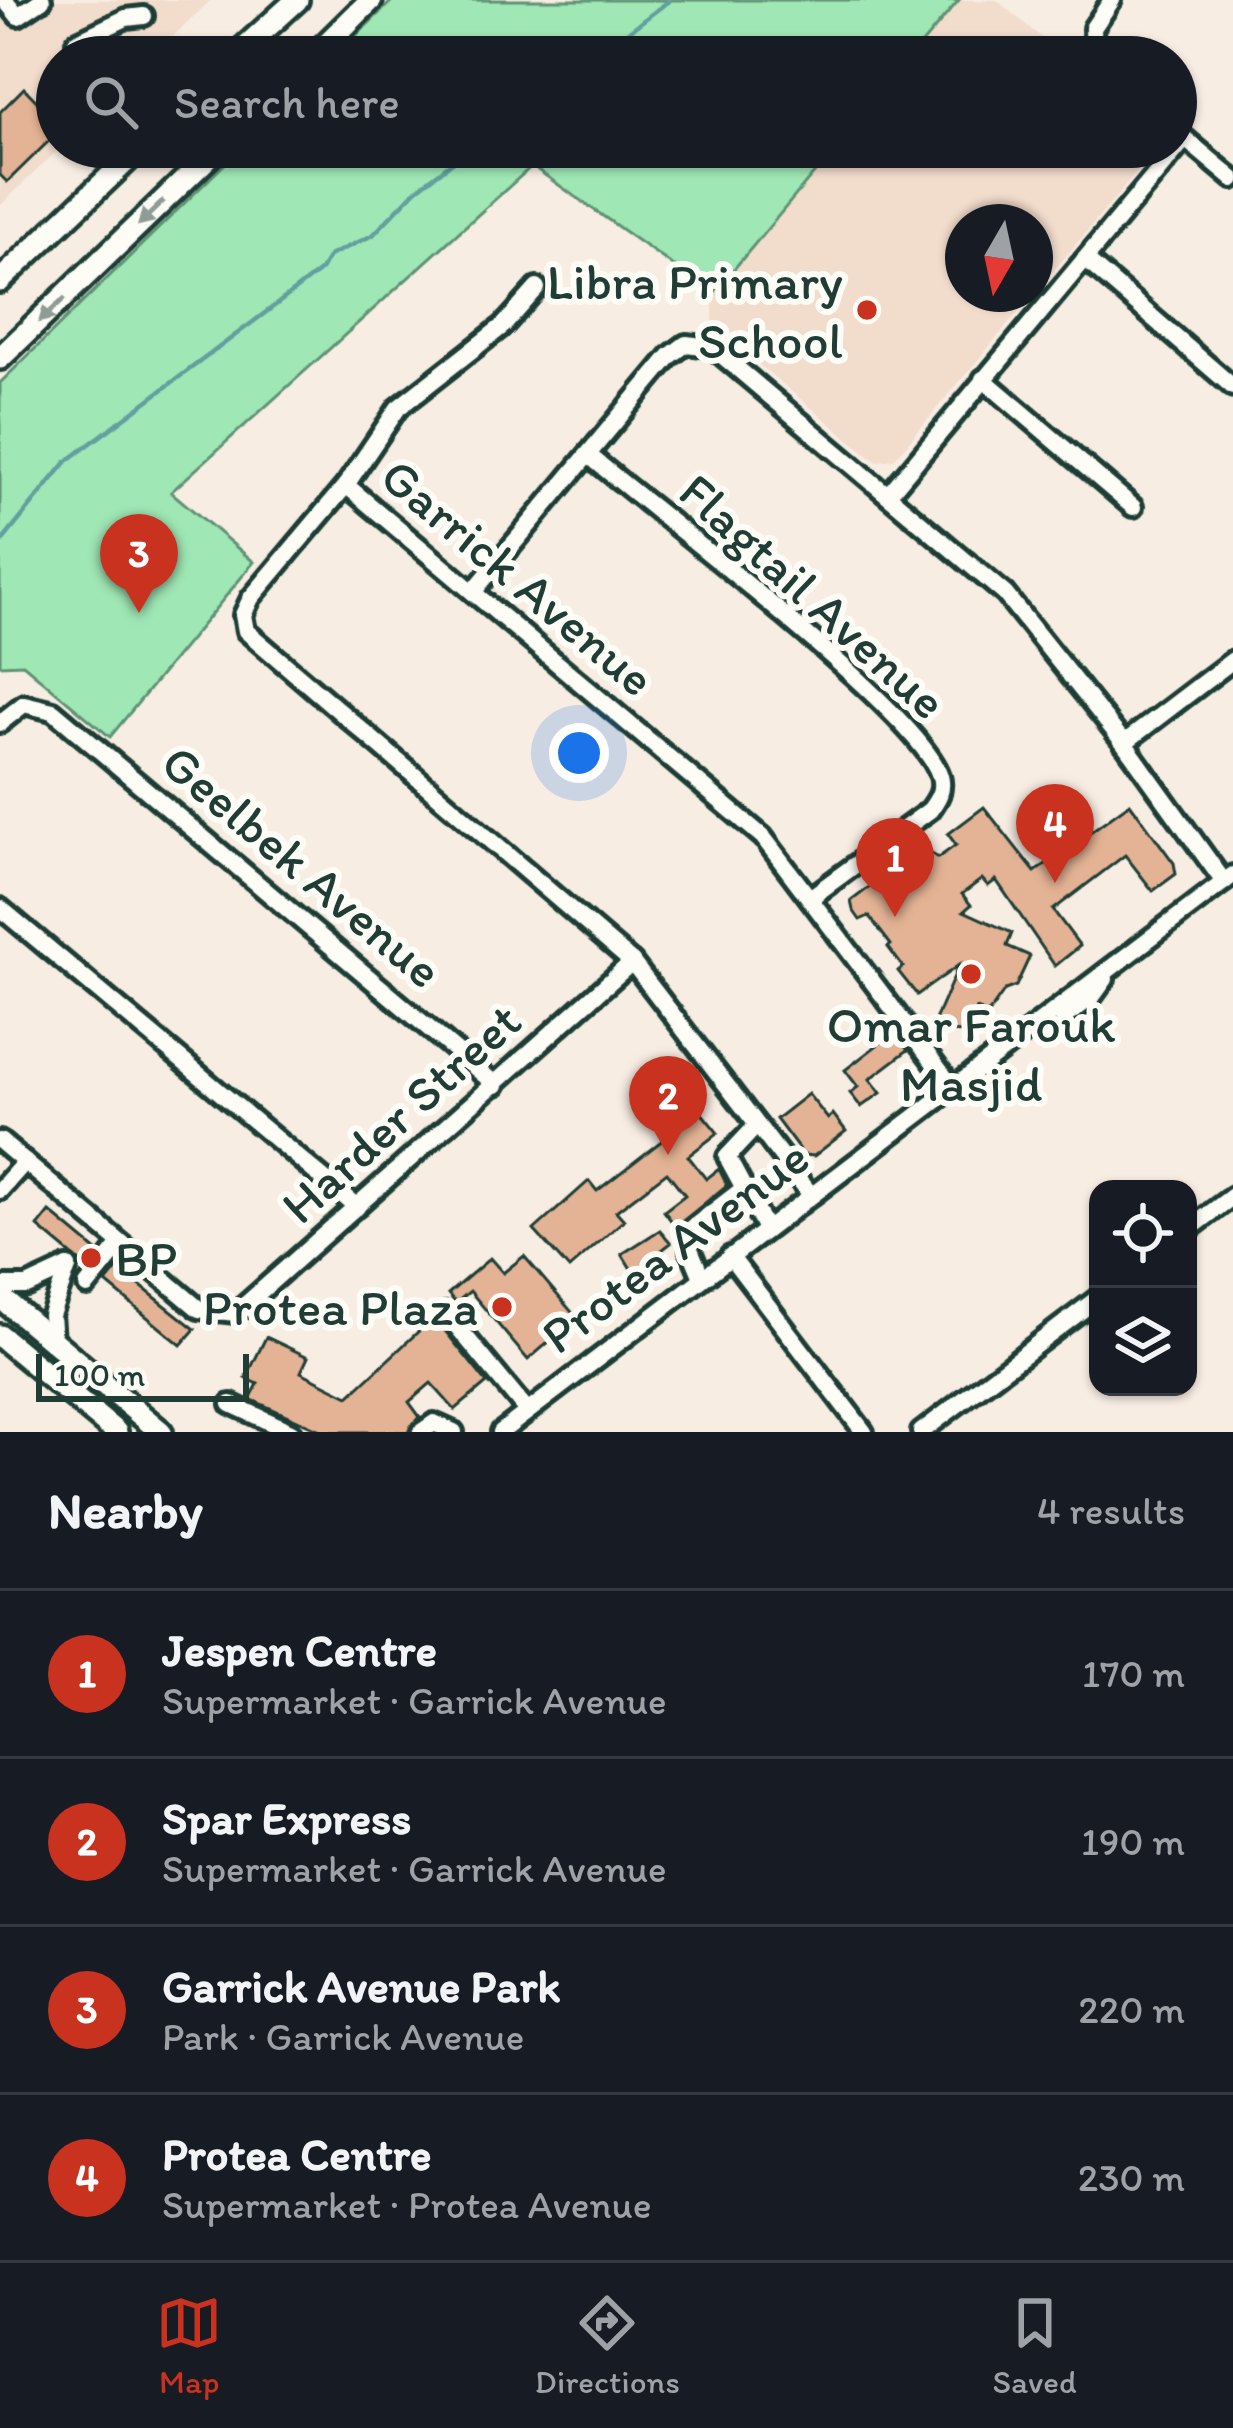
<!DOCTYPE html>
<html lang="en">
<head>
<meta charset="utf-8">
<style>
	body { margin:0; font-family:Itim,sans-serif; background:#242831; color:#f1f3f6 }
	.controls { position:absolute; right:36px; bottom:36px; display:grid; overflow:hidden; border-radius:24px; box-shadow:0 3px 9px #0004 }
	.controls button { width:108px; height:108px; display:grid; place-items:center; padding:0; border:0; border-bottom:3px solid #363941; background:#171b24; color:#f1f3f6; font:60px sans-serif }
	.compass { position:absolute; left:945px; top:204px; width:108px; height:108px; border-radius:50%; background:#171b24; box-shadow:0 3px 9px #0004; rotate:189deg }
	.scale { position:absolute; left:36px; bottom:30px; width:213px; box-sizing:border-box; padding-left:12px; border:6px solid #1f3d34; border-top:0; font-size:33px; line-height:42px; white-space:nowrap; color:#1f3d34; -webkit-text-stroke:9px #fdfcf7; paint-order:stroke }
	.you { position:absolute; left:579px; top:753px; width:42px; height:42px; margin:-30px; border:9px solid #fff; border-radius:50%; background:#1a73e8; box-shadow:0 0 0 18px #1a73e833 }
	.badge { display:grid; place-items:center; width:78px; height:78px; border-radius:50%; background:#c8321e; color:#fff; font-size:39px; font-weight:700 }
	.pin { position:absolute; translate:-50% -99px; filter:drop-shadow(0 3px 6px #0008) }
	.pin::after { content:''; position:absolute; top:63px; width:42px; height:36px; background:inherit; clip-path:polygon(0 0,100% 0,50% 100%) }
	.list { margin:0; padding:0; list-style:none }
	h2 { display:flex; justify-content:space-between; align-items:center; height:156px; margin:0; padding:0 48px; font-size:51px }
	h2 small { font-size:39px; font-weight:400; color:#9ea1a6 }
	.list li { display:grid; grid-template-columns:78px 1fr auto; gap:36px; align-items:center; box-sizing:border-box; height:168px; padding:0 48px; border-top:3px solid #363941 }
	.list b { display:block; font-size:45px; white-space:nowrap }
	.list p { margin:0; font-size:39px; white-space:nowrap; color:#9ea1a6 }
	.list em { font-size:39px; font-style:normal; color:#9ea1a6 }
	.icon { flex:none; width:66px; height:66px; fill:none; stroke:currentColor; stroke-width:2; stroke-linecap:round; stroke-linejoin:round }
	.map { position:relative; flex:none; width:1233px; height:1432px; overflow:hidden }
	.search { position:absolute; background:#171b24; box-shadow:0 3px 9px #0004; left:36px; right:36px; top:36px; height:132px; display:flex; align-items:center; gap:30px; box-sizing:border-box; padding:0 42px; border-radius:66px; color:#9ea1a6; font-size:45px }
	.sheet { height:828px; background:#171b24 }
	nav { display:flex; justify-content:space-around; align-items:center; box-sizing:border-box; height:168px; border-top:3px solid #363941; background:#171b24; font-size:33px; color:#9ea1a6 }
	nav a { display:grid; justify-items:center; gap:6px }
	nav .on { color:#c8321e }
	.map>svg:first-child { display:block }
</style>
</head>
<body>
<div class="map">
<svg width="1233" height="1432" viewBox="0 0 1233 1432">
	<rect width="100%" height="100%" fill="#f8ede3"/>
	<filter id="ink" filterUnits="userSpaceOnUse"><feTurbulence type="fractalNoise" baseFrequency=".00833" numOctaves="2"/><feDisplacementMap in="SourceGraphic" scale="24" xChannelSelector="R" yChannelSelector="G"/><feConvolveMatrix kernelMatrix="1 2 1 2 8 2 1 2 1" color-interpolation-filters="sRGB"/></filter>
	<g filter="url(#ink)">
		<!-- built -->
		<g fill="#f2dccc">
			<path d="M0,0H211L161,48L108,57H57V147H61L0,206Z"/>
			<path d="M959,0H997L1064,57H911Z"/>
			<path d="M836,147H1154L1155,151L1035,293V222H963V294H1034L894,459L876,461L713,327V294Z"/>
		</g>
		<!-- green -->
		<g fill="#9fe7b5" stroke="#5f9274" stroke-width="3">
			<path d="M393,0H959L911,57H334Z"/>
			<path d="M242,147H836L713,294L532,166L171,492L254,562L110,737L23,664L0,665V383Z"/>
		</g>
		<g fill="none" stroke-linecap="round" stroke-linejoin="round">
			<!-- stream -->
			<g stroke="#629f9e" stroke-width="4.5">
				<path d="M595,57L670,0"/>
				<path d="M0,544L67,461L277,304L321,270L329,256L373,235L416,190L472,147"/>
			</g>
		</g>
		<!-- building -->
		<g fill="#e4b395" stroke="#1f3d34" stroke-width="3">
			<path d="M24,88L57,122V133L7,182L0,175V112Z"/>
			<path d="M1130,803L1174,863L1176,874L1153,891L1125,855L1053,910L1080,946L1055,966L996,880L988,886L982,879L962,894L971,905L964,911L1012,933L1007,946L1030,956L1016,986L1005,990L988,1014L976,1009L965,1033L945,1032L935,1020L959,965L917,995L898,971L903,967L888,947L891,945L869,916L860,920L853,910L851,901L888,873L891,878L927,851L938,858L956,845L948,834L984,807L1035,872Z"/>
			<path d="M894,1032L908,1050L870,1079L881,1093L861,1107L850,1093L858,1087L845,1070Z"/>
			<path d="M808,1094L828,1119L833,1114L846,1131L814,1156L803,1155L776,1119Z"/>
			<path d="M700,1111L718,1133L688,1156L706,1179L719,1169L727,1185L676,1227L664,1211L685,1195L667,1172L616,1211L624,1220L569,1269L534,1230L589,1181L597,1191Z"/>
			<path d="M50,1212L98,1252L86,1267L38,1227Z"/>
			<path d="M660,1230L671,1243L649,1260V1274L633,1272L622,1254Z"/>
			<path d="M524,1256L577,1318L528,1360L470,1291L456,1303L448,1294L490,1258L503,1273Z"/>
			<path d="M118,1268L195,1329L181,1345L106,1283Z"/>
			<path d="M434,1317L487,1383L455,1410L431,1383L409,1402L420,1417L408,1432H325L250,1399L258,1384L246,1378L266,1337L308,1357L301,1372L349,1396Z"/>
		</g>
		<g fill="none" stroke-linecap="round" stroke-linejoin="round">
			<!-- minor casing -->
			<g stroke="#1f3d34" stroke-width="26">
				<g id="minor">
					<path d="M5,0L18,16L42,0"/>
					<path d="M102,31L112,57"/>
					<path d="M88,57L76,42L126,18L144,16"/>
					<path d="M1094,57L1093,28L1112,0"/>
					<path d="M1176,131L1233,179"/>
					<path d="M1086,260L1233,387"/>
					<path d="M983,379L1133,507"/>
					<path d="M591,457C655,512 921,713 940,776C944,790 938,799 930,810L810,898"/>
					<path d="M346,485L398,408L504,325L537,288"/>
					<path d="M888,495L1185,139"/>
					<path d="M473,592L670,356L686,344L712,347L1005,594L1124,743L1224,882"/>
					<path d="M0,723L24,704L53,711L496,1085"/>
					<path d="M1124,743L1233,660"/>
					<path d="M0,908L357,1207"/>
					<path d="M1063,1018L1092,997L1105,979"/>
					<path d="M757,1125L727,1157L766,1229"/>
					<path d="M0,1141L199,1309L236,1313L632,962"/>
					<path d="M0,1190L25,1162"/>
					<path d="M811,1195L632,962L246,631L243,615L251,598L346,485L763,837L953,1088"/>
					<path d="M1188,1230L1233,1196"/>
					<path d="M730,1256L864,1432"/>
					<path d="M702,1278L690,1249L691,1229L744,1188"/>
					<path d="M0,1286H27L68,1267"/>
					<path d="M87,1286L121,1244"/>
					<path d="M446,1313L527,1411"/>
					<path d="M53,1341L51,1315L68,1267"/>
					<path d="M231,1404L291,1432"/>
					<path d="M421,1432L434,1423L454,1432"/>
					<path d="M501,1432L1233,875"/>
					<path d="M921,1432L1098,1298"/>
				</g>
			</g>
			<!-- major casing -->
			<g stroke="#1f3d34" stroke-width="30">
				<g id="major">
					<path d="M234,57L297,0"/>
					<path d="M313,57L371,0"/>
					<path d="M0,281L141,147"/>
					<path d="M0,358L219,147"/>
					<path d="M0,1297L161,1432"/>
					<path d="M0,1336L116,1432"/>
				</g>
			</g>
			<!-- minor -->
			<use href="#minor" stroke="#fdfcf7" stroke-width="16"/>
			<!-- major -->
			<use href="#major" stroke="#fdfcf7" stroke-width="21"/>
		</g>
		<!-- one-way arrows -->
		<defs><path id="oneway-solid" d="M-6-.8H1V-3.2L6.5 0L1 3.2V.8H-6Z" transform="scale(3)"/></defs>
		<g fill="#8e9c96">
			<use href="#oneway-solid" transform="translate(151 213) rotate(136)"/>
			<use href="#oneway-solid" transform="translate(52 310) rotate(137)"/>
		</g>
	</g>
	<!-- markers -->
	<g fill="#c8321e" stroke="#fdfcf7" stroke-width="4.5">
		<circle cx="867" cy="310" r="12"/>
		<circle cx="971" cy="974" r="12"/>
		<circle cx="91" cy="1258" r="12"/>
		<circle cx="502" cy="1307" r="12"/>
	</g>
	<g text-anchor="middle" dominant-baseline="central" stroke-width="12" stroke-linejoin="round" paint-order="stroke">
		<!-- poi labels -->
		<g font-size="51" fill="#1f3d34" stroke="#fdfcf7" text-anchor="end">
			<text x="843" y="281">Libra Primary<tspan x="843" dy="59">School</tspan></text>
			<text x="971" y="1024" text-anchor="middle">Omar Farouk<tspan x="971" dy="59">Masjid</tspan></text>
			<text x="115" y="1258" text-anchor="start">BP</text>
			<text x="478" y="1307">Protea Plaza</text>
		</g>
		<!-- street labels -->
		<g font-size="51" fill="#1f3d34" stroke="#fdfcf7">
			<text transform="translate(518 577) rotate(40)">Garrick Avenue</text>
			<text transform="translate(813 596) rotate(42)">Flagtail Avenue</text>
			<text transform="translate(302 866) rotate(40)">Geelbek Avenue</text>
			<text transform="translate(401 1113) rotate(-42)">Harder Street</text>
			<text transform="translate(675 1246) rotate(-37)">Protea Avenue</text>
		</g>
	</g>
</svg>
<div class="controls">
<button><svg class="icon" aria-label="locate" viewBox="0 0 24 24"><circle cx="12" cy="12" r="6"/><path d="M12 2v4M12 18v4M2 12h4M18 12h4"/></svg></button>
<button><svg class="icon" aria-label="layers" viewBox="0 0 24 24"><path d="M12 4l9 5-9 5-9-5zM3 14l9 5 9-5"/></svg></button>
</div>
<svg class="compass" viewBox="-18 -18 36 36"><path d="M0-13l5 13h-10z" fill="#e53935"/><path d="M0 13l5-13h-10z" fill="#9ea1a6"/></svg>
<div class="scale">100 m</div>
<div class="you"></div>
<div class="pin badge" style="left:895px;top:917px">1</div>
<div class="pin badge" style="left:668px;top:1155px">2</div>
<div class="pin badge" style="left:139px;top:613px">3</div>
<div class="pin badge" style="left:1055px;top:883px">4</div>
<div class="search"><svg class="icon" aria-label="search" viewBox="0 0 24 24"><circle cx="10" cy="10" r="6"/><path d="M15 15l6 6"/></svg>Search here</div>
</div>
<section class="sheet">
<h2>Nearby<small>4 results</small></h2>
<ul class="list">
<li><span class="badge">1</span><div><b>Jespen Centre</b><p>Supermarket · Garrick Avenue</p></div><em>170 m</em></li>
<li><span class="badge">2</span><div><b>Spar Express</b><p>Supermarket · Garrick Avenue</p></div><em>190 m</em></li>
<li><span class="badge">3</span><div><b>Garrick Avenue Park</b><p>Park · Garrick Avenue</p></div><em>220 m</em></li>
<li><span class="badge">4</span><div><b>Protea Centre</b><p>Supermarket · Protea Avenue</p></div><em>230 m</em></li>
</ul>
</section>
<nav>
<a class="on"><svg class="icon" aria-label="map" viewBox="0 0 24 24"><path d="M3 6l6-2 6 2 6-2v14l-6 2-6-2-6 2zM9 4v14M15 6v14"/></svg>Map</a>
<a><svg class="icon" aria-label="directions" viewBox="0 0 24 24"><path d="M12 3l9 9-9 9-9-9zM9 14v-3h6M13 9l2 2-2 2"/></svg>Directions</a>
<a><svg class="icon" aria-label="saved" viewBox="0 0 24 24"><path d="M7 4h10v16l-5-4-5 4z"/></svg>Saved</a>
</nav>
</body>
</html>
